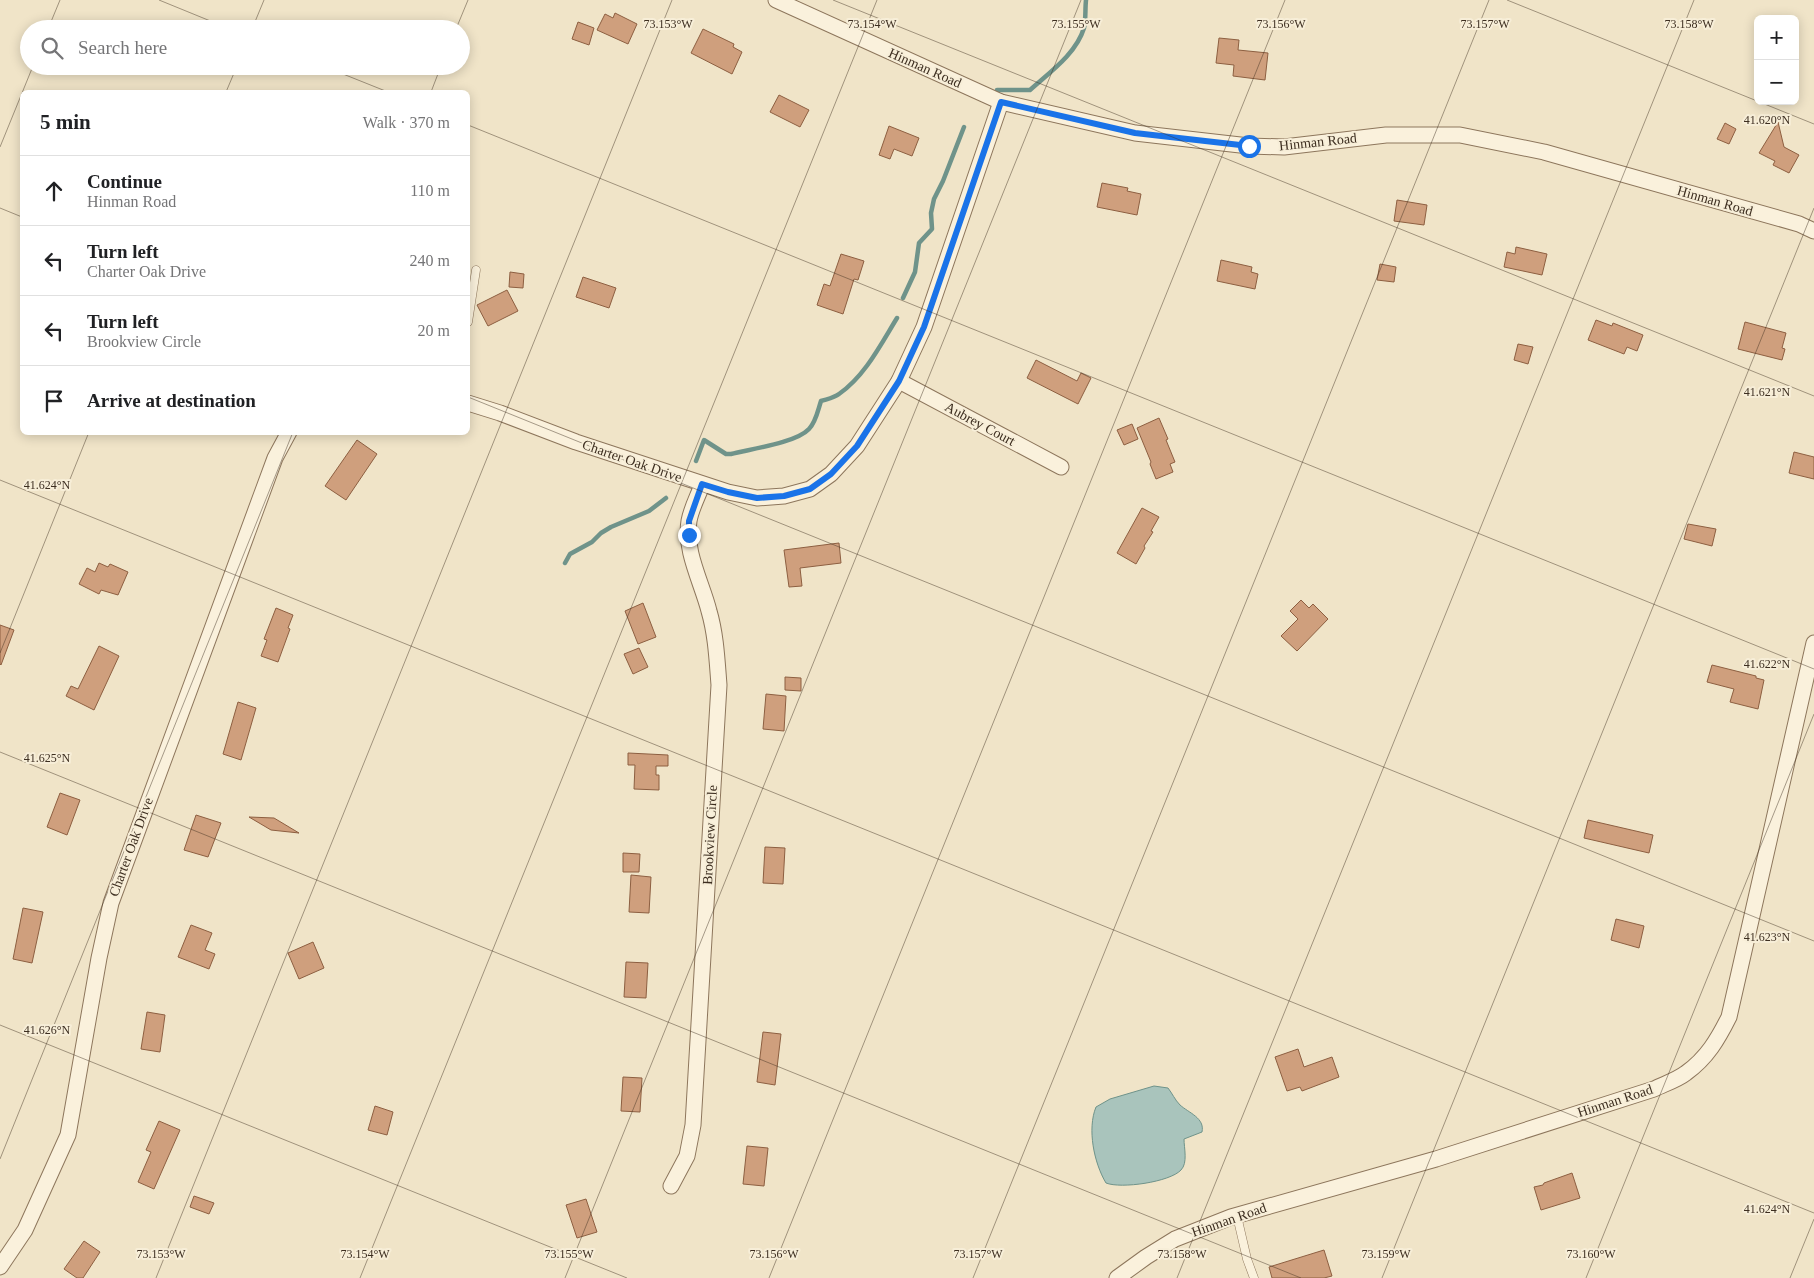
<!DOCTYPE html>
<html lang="en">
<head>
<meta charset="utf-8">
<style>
	body { margin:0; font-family:Georgia,serif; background:#f2f2f2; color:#202124 }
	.controls { position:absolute; right:15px; top:15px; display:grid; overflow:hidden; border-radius:8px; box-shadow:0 2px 12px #0003 }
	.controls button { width:45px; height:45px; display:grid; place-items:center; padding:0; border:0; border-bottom:1px solid #e0e0e0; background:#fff; color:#202124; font:25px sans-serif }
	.stop { position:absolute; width:15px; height:15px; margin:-11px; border:4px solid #1a73e8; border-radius:50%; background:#fff }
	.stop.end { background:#1a73e8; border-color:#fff; box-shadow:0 1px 5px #0008 }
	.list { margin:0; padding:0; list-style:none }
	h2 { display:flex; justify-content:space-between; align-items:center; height:65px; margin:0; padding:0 20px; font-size:21px }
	h2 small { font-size:16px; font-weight:400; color:#757577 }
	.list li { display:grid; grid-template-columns:32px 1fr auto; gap:15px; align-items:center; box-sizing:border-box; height:70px; padding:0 20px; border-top:1px solid #e0e0e0 }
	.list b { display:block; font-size:19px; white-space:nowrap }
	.list p { margin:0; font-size:16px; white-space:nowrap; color:#757577 }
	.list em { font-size:16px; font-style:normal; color:#757577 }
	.icon { flex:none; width:28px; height:28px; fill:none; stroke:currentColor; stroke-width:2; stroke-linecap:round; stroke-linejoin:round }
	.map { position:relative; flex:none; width:1814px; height:1278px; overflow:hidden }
	.search { position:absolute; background:#fff; box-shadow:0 2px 12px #0003; left:20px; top:20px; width:450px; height:55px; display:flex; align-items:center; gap:12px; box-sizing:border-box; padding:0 18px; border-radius:28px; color:#757577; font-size:19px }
	.panel { position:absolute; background:#fff; box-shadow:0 2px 12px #0003; left:20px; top:90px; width:450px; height:345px; border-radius:8px }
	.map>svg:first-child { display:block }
</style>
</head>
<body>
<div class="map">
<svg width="1814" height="1278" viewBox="0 0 1814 1278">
	<rect width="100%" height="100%" fill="#f0e4c8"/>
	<!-- water -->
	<path fill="#a9c4bc" stroke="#6f938a" d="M1154,1086L1168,1088C1172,1093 1175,1100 1180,1105C1189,1113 1205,1118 1202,1132L1184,1139C1184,1148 1188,1163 1181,1170C1170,1182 1121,1189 1106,1183C1094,1163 1087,1129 1096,1107L1110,1099Z"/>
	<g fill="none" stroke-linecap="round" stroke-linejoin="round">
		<!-- stream -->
		<g stroke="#6f938a" stroke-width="4.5">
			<path d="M997,90H1030C1050,72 1076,54 1084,28C1086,19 1085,9 1086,0"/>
			<path d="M903,298L915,272L919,243L932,229L931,213L934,199L943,181L964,127"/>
			<path d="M696,461L704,440L726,454H731C750,449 796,443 809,429C816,422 818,410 821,401C827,399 834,398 839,394C865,376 881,344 897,318"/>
			<path d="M565,563L570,554L592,542L601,533L611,527L649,511L666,498"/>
		</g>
	</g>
	<!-- building -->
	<g fill="#cf9f7d" stroke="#8d5f41">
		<path d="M615,13L637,24L628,44L597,30L605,14L613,18Z"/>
		<path d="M578,22L594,28L589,45L572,39Z"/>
		<path d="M703,29L734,44L733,47L742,52L732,74L691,53Z"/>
		<path d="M1219,38L1239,40L1238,50L1268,53L1265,80L1233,76L1234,65L1216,63Z"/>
		<path d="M779,95L809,110L800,127L770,112Z"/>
		<path d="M1778,122L1784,147L1799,155L1789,173L1773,165L1775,161L1759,153Z"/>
		<path d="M1725,123L1736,129L1729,144L1717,139Z"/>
		<path d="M889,126L919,138L912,156L894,149L890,159L879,155Z"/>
		<path d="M1102,183L1128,188L1127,191L1141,194L1137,215L1097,207Z"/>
		<path d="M1397,200L1427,205L1424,225L1394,221Z"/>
		<path d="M1516,247L1547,254L1542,275L1504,267L1507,252L1515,254Z"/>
		<path d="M841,254L864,261L858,280L854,279L843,314L817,305L824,284L830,286Z"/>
		<path d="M1221,260L1252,267L1251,272L1258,274L1255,289L1217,281Z"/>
		<path d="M1380,264L1396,267L1394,282L1377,280Z"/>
		<path d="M510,272L524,274L523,288L509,287Z"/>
		<path d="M583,277L616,288L609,308L576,297Z"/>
		<path d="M507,290L518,311L488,326L477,305Z"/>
		<path d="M1596,320L1612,326L1613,323L1643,335L1637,351L1627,347L1624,354L1588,340Z"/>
		<path d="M1745,322L1786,333L1782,348L1785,349L1782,360L1738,349Z"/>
		<path d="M1518,344L1533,347L1528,364L1514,360Z"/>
		<path d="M1036,360L1077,381L1081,373L1091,378L1078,404L1027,378Z"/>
		<path d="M1159,418L1168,439L1166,440L1175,462L1170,464L1173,472L1156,479L1150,464L1151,462L1137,428Z"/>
		<path d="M1132,424L1138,439L1124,445L1117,430Z"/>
		<path d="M357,440L377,454L346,500L325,486Z"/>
		<path d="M1794,452L1814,457V479L1789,473Z"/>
		<path d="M1142,508L1159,517L1151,531L1153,532L1144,546L1145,548L1136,564L1117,553Z"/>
		<path d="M1688,524L1716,529L1712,546L1684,539Z"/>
		<path d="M839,543L841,563L800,568L802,586L789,587L784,550Z"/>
		<path d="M99,563L108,567L110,564L128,572L118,595L101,590L99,594L79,584L87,568L95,572Z"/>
		<path d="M1301,600L1309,608L1313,604L1328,619L1297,651L1281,636L1298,619L1290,611Z"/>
		<path d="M643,603L656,637L638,644L625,611Z"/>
		<path d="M276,608L293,615L288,628L290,629L278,662L261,656L267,640L264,639Z"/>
		<path d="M0,625L14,630L1,665L0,664Z"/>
		<path d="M99,646L119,656L94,710L66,696L71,686L78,689Z"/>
		<path d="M639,648L648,667L633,674L624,654Z"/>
		<path d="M1712,665L1756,676V678L1764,680L1758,709L1730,702L1734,689L1707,682Z"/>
		<path d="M785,677L801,678V691L785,690Z"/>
		<path d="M766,694L786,696L784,731L763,729Z"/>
		<path d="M238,702L256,708L241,760L223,754Z"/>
		<path d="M628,753L668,755V766H656V775H659V790L634,789L635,765H628Z"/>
		<path d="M60,793L80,800L67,835L47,827Z"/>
		<path d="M196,815L221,823L208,857L184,850Z"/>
		<path d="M249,817L274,818L299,833L271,830Z"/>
		<path d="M1588,820L1653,835L1649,853L1584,838Z"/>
		<path d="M765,847L785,848L783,884L763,883Z"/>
		<path d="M623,853L640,854L639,872H623Z"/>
		<path d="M631,875L651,877L649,913L629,912Z"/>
		<path d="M23,908L43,912L32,963L13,959Z"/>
		<path d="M1616,919L1644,926L1639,948L1611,940Z"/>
		<path d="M191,925L212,933L205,950L215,954L209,969L178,957Z"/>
		<path d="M313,942L324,968L299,979L288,953Z"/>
		<path d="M626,962L648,963L646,998L624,997Z"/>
		<path d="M147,1012L165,1015L160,1052L141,1049Z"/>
		<path d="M763,1032L781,1034L775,1085L757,1082Z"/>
		<path d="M1298,1049L1304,1067L1332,1057L1339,1077L1302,1091L1300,1087L1287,1091L1275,1057Z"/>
		<path d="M623,1077L642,1078L640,1112L621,1111Z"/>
		<path d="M375,1106L393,1112L387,1135L368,1130Z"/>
		<path d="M159,1121L180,1130L154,1189L138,1182L151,1152L146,1150Z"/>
		<path d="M747,1146L768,1148L764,1186L743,1184Z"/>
		<path d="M1572,1173L1580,1198L1541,1210L1534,1187L1543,1185L1544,1183Z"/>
		<path d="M194,1196L214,1203L209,1214L190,1207Z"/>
		<path d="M586,1199L597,1232L577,1238L566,1205Z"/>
		<path d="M84,1241L100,1252L83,1278H77L64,1269Z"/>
		<path d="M1324,1250L1332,1276L1324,1278H1272L1269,1267Z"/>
	</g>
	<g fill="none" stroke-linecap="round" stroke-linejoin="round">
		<!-- lane casing -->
		<g stroke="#8d765c" stroke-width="9">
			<g id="lane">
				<path d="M468,322L476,270"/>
				<path d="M1237,1216L1247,1259L1254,1278"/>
			</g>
		</g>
		<!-- street casing -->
		<g stroke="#8d765c" stroke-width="17">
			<g id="street">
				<path d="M776,0L1001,102L1135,133L1249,146L1284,147L1386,135H1460L1544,152L1799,224L1814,231"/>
				<path d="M899,381L1061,467"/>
				<path d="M468,403L500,413L576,442L728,492L757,498L784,496L810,489L831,474L857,446L899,381L924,327L1001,102"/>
				<path d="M671,1186L687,1156L693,1125L719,685C717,660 716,635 709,611C702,583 684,551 689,521C691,509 698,496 702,485"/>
				<path d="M0,1267L25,1230L68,1135L99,958L111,903L275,458L289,432"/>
				<path d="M1117,1278L1146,1257L1175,1239L1231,1217L1436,1159L1654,1089C1664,1084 1677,1080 1686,1073C1707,1058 1718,1039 1729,1017L1814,643"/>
			</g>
		</g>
		<!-- lane -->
		<use href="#lane" stroke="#faf1dc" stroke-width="8"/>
		<!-- street -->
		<use href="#street" stroke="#faf1dc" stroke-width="15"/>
	</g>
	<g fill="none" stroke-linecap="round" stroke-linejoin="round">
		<!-- route -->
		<path stroke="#1a73e8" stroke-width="6" d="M689,535V521L702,484L728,492L757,498L784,496L810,489L831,474L857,446L899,381L924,327L1001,102L1135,133L1249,146"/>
	</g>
	<!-- ticks -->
	<path fill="none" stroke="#3d2e20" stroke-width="1" stroke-opacity="0.45" d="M159,0L230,29M833,0L1814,396M1507,0L1814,124M48,29L60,0M252,29L264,0M456,29L468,0M323,66L388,92M226,92L237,66M431,92L441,66M468,125L1814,669M0,147L33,66M0,208L22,217M468,397L1814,941M0,480L1814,1213M0,653L89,432M0,752L1301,1278M0,1025L627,1278M0,1159L293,432M156,1278L672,0M360,1278L877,0M565,1278L1081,0M769,1278L1285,0M973,1278L1489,0M1177,1278L1694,0M1382,1278L1814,208M1586,1278L1814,714M1790,1278L1814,1219"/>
	<g text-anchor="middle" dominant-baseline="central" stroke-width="4" stroke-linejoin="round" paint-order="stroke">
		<!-- street labels -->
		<g font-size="14" fill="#3d2e20" stroke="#f7eed8">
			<text transform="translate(925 68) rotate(24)">Hinman Road</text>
			<text transform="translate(1318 142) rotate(-6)">Hinman Road</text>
			<text transform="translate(1715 201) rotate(16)">Hinman Road</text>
			<text transform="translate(980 424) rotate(28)">Aubrey Court</text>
			<text transform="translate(632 461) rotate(19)">Charter Oak Drive</text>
			<text transform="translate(710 835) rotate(-87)">Brookview Circle</text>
			<text transform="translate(131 847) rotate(-70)">Charter Oak Drive</text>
			<text transform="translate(1615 1101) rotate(-18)">Hinman Road</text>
			<text transform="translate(1229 1220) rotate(-19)">Hinman Road</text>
		</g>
	</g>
	<g font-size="12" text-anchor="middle" fill="#3d2e20" stroke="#f7eed8" stroke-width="4" stroke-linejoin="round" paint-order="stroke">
		<text x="668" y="28">73.153°W</text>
		<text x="872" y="28">73.154°W</text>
		<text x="1076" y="28">73.155°W</text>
		<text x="1281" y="28">73.156°W</text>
		<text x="1485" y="28">73.157°W</text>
		<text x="1689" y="28">73.158°W</text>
		<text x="1767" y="124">41.620°N</text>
		<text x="1767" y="396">41.621°N</text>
		<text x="47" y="489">41.624°N</text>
		<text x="1767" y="668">41.622°N</text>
		<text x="47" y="762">41.625°N</text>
		<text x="1767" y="941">41.623°N</text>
		<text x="47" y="1034">41.626°N</text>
		<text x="1767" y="1213">41.624°N</text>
		<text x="161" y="1258">73.153°W</text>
		<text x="365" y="1258">73.154°W</text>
		<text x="569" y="1258">73.155°W</text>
		<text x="774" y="1258">73.156°W</text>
		<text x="978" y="1258">73.157°W</text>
		<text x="1182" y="1258">73.158°W</text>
		<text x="1386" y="1258">73.159°W</text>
		<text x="1591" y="1258">73.160°W</text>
	</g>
</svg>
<div class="controls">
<button>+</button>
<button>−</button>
</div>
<div class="stop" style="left:1249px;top:146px"></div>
<div class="stop end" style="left:689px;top:535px"></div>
<div class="search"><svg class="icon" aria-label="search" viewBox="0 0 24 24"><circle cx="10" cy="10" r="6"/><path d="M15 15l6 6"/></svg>Search here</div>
<section class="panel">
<h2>5 min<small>Walk · 370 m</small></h2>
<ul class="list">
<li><svg class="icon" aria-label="ahead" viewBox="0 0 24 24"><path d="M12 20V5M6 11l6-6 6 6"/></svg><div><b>Continue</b><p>Hinman Road</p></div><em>110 m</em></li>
<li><svg class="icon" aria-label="left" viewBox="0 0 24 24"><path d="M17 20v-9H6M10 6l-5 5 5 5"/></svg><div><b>Turn left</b><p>Charter Oak Drive</p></div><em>240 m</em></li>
<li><svg class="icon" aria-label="left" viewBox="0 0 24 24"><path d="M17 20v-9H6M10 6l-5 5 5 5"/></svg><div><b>Turn left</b><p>Brookview Circle</p></div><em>20 m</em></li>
<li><svg class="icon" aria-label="arrive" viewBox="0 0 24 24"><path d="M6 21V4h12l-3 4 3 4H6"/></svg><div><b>Arrive at destination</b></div></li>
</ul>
</section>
</div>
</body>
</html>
